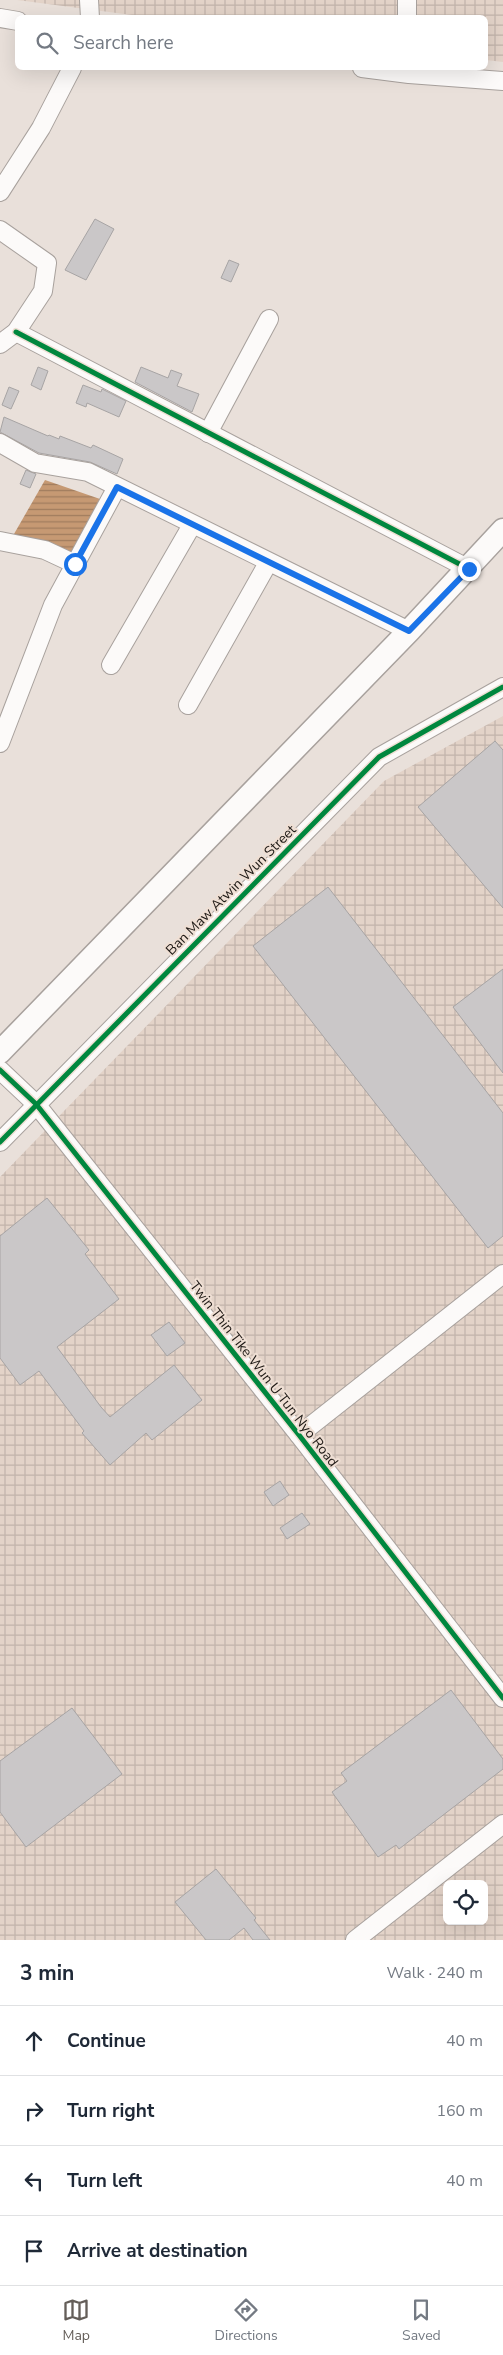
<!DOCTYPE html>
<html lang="en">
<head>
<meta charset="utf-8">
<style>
	body { margin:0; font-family:"Nunito Sans",sans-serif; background:#f6f6f7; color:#1f2937 }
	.controls { position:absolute; right:15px; bottom:15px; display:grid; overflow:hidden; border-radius:8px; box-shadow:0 5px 20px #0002 }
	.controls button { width:45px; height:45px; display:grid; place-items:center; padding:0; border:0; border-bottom:1px solid #e0e1e3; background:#fff; color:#1f2937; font:25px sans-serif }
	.stop { position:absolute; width:15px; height:15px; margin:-11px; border:4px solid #1a73e8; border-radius:50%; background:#fff }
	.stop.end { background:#1a73e8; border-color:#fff; box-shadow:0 1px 5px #0008 }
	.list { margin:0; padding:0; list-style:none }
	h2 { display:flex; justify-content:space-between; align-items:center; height:65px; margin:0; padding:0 20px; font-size:21px }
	h2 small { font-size:16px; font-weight:400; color:#747a83 }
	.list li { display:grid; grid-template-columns:32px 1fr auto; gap:15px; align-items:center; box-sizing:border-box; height:70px; padding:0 20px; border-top:1px solid #e0e1e3 }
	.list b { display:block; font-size:19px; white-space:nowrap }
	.list em { font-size:16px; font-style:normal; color:#747a83 }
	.icon { flex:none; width:28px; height:28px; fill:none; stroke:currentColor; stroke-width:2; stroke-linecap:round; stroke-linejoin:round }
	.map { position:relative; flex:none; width:503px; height:1940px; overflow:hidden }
	.search { position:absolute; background:#fff; box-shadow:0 5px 20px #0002; left:15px; right:15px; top:15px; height:55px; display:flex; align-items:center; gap:12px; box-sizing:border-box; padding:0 18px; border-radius:8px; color:#747a83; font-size:19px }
	.sheet { height:345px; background:#fff }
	nav { display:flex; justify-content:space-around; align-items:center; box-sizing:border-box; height:70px; border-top:1px solid #e0e1e3; background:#fff; font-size:14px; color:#747a83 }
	nav a { display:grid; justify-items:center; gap:2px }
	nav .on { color:#645e59 }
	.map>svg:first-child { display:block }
</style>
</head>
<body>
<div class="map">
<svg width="503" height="1940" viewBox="0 0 503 1940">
	<defs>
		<pattern id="industrial-grid" width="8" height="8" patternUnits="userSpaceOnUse" patternTransform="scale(1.25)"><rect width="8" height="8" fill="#e3d3c8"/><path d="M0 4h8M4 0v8" fill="none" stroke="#c2b4ab"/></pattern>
		<pattern id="water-rules" width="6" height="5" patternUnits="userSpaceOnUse" patternTransform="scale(1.25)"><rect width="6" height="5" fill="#c69973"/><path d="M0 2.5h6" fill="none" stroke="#a07c5d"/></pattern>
	</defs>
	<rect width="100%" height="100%" fill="#e9e0da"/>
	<!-- industrial -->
	<g fill="url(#industrial-grid)" fill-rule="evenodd">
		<path d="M17,0H503V62L486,60V18H155Z"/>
		<path d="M503,716V1940H0V1177L384,781ZM447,1884H484V1921H447Z"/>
	</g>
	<!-- water -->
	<path fill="url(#water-rules)" d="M45,480L100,499L72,555L14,534Z"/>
	<!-- building -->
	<g fill="#cac7c8" stroke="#a7a4a4">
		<path d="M95,219L114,229L86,280L65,270Z"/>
		<path d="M229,260L239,264L231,282L221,278Z"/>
		<path d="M38,367L48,371L41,390L31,385Z"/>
		<path d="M141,367L168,378L171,370L182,374L177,386L199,394L192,412L135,382Z"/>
		<path d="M83,385L101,392L102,389L126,401L119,417L87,403L86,407L76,403Z"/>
		<path d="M9,387L19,391L11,409L2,405Z"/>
		<path d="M4,417L48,436L49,435L59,439L60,436L91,448L93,445L123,459L117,474L90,462L39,453L0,432Z"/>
		<path d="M26,470L36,474L30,488L20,484Z"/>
		<path d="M495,741L503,750V908L418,807Z"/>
		<path d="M328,887L503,1113V1236L488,1248L253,946Z"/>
		<path d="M503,969V1073L453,1007Z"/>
		<path d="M47,1198L89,1250L85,1254L119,1299L57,1347L101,1407L110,1417L174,1365L202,1400L152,1440L146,1433L110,1465L82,1433L84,1431L39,1371L20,1385L0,1358V1236Z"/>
		<path d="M169,1322L185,1343L167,1356L151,1335Z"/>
		<path d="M280,1481L289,1495L273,1506L264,1492Z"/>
		<path d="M302,1513L310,1524L287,1539L280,1528Z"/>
		<path d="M451,1690L503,1759V1769L399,1849L396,1845L378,1857L332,1792L347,1781L341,1773Z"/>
		<path d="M72,1708L122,1774L26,1847L0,1812V1761Z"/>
		<path d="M216,1869L256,1918L254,1920L270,1940H253L244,1928L229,1940H206L175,1902Z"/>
	</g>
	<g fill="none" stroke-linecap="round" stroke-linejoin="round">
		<!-- minor casing -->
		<g stroke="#a8a19d" stroke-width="20">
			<g id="minor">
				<path d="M89,0L90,18"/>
				<path d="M407,0V18"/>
				<path d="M0,18L18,21"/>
				<path d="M362,68L409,74L503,81"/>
				<path d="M0,192L41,128L72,68"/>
				<path d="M0,230L47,263L43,291L16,332L0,344"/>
				<path d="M16,332L469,569"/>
				<path d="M208,433L269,319"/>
				<path d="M0,443L35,463L88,472L409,631"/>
				<path d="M0,541L45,550L75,564"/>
				<path d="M111,665L192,525"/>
				<path d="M188,705L268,563"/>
				<path d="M0,743L53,605L117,487"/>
				<path d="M0,1070L36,1104L299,1435L503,1698"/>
				<path d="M0,1142L379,757L503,687"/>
				<path d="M299,1435L503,1274"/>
				<path d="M355,1940L503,1824"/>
			</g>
		</g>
		<!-- major casing -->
		<g stroke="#a8a19d" stroke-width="25">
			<path id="major" d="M0,1052L409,631L503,530"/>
		</g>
		<!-- minor -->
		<use href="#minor" stroke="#fcfaf9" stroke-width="18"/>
		<!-- major -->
		<use href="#major" stroke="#fcfaf9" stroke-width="22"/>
		<!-- cycleway casing -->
		<g stroke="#efdfd4" stroke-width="8">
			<g id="cycleway">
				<path d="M16,332L469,569"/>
				<path d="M0,1070L36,1104L299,1435L503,1698"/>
				<path d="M0,1142L379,757L503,687"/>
			</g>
		</g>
		<!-- cycleway -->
		<use href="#cycleway" stroke="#00873e" stroke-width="5"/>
	</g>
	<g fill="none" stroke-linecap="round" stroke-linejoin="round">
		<!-- route -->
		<path stroke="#1a73e8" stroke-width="6" d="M75,564L117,487L409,631L469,569"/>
	</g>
	<g text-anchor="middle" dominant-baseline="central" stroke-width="4" stroke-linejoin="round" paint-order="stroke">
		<!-- street labels -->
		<g font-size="14" fill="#1d1814" stroke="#efdfd4">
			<text transform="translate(231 890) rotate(-45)">Ban Maw Atwin Wun Street</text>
			<text transform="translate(264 1374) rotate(52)">Twin Thin Tike Wun U Tun Nyo Road</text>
		</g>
	</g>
</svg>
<div class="controls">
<button><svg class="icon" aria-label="locate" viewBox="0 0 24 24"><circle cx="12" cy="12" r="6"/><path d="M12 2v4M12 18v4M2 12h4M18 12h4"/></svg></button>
</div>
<div class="stop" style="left:75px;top:564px"></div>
<div class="stop end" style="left:469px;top:569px"></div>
<div class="search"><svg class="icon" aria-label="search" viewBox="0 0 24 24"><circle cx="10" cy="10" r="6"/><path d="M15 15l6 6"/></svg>Search here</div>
</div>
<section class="sheet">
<h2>3 min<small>Walk · 240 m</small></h2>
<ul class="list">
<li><svg class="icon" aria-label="ahead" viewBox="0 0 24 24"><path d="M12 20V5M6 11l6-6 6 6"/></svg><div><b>Continue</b></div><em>40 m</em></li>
<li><svg class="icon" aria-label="right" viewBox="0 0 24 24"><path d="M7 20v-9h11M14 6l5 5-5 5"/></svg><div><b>Turn right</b></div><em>160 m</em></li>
<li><svg class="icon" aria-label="left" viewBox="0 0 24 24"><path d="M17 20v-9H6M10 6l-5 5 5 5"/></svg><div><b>Turn left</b></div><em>40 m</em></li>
<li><svg class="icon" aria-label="arrive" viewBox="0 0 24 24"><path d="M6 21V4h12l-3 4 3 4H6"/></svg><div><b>Arrive at destination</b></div></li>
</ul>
</section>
<nav>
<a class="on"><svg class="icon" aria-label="map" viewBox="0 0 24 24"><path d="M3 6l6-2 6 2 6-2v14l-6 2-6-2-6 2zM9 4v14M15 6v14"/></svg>Map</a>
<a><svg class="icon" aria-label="directions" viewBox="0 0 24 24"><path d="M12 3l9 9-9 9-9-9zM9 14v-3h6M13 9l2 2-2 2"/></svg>Directions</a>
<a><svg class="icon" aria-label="saved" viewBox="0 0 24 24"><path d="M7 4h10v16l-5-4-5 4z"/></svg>Saved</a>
</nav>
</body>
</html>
